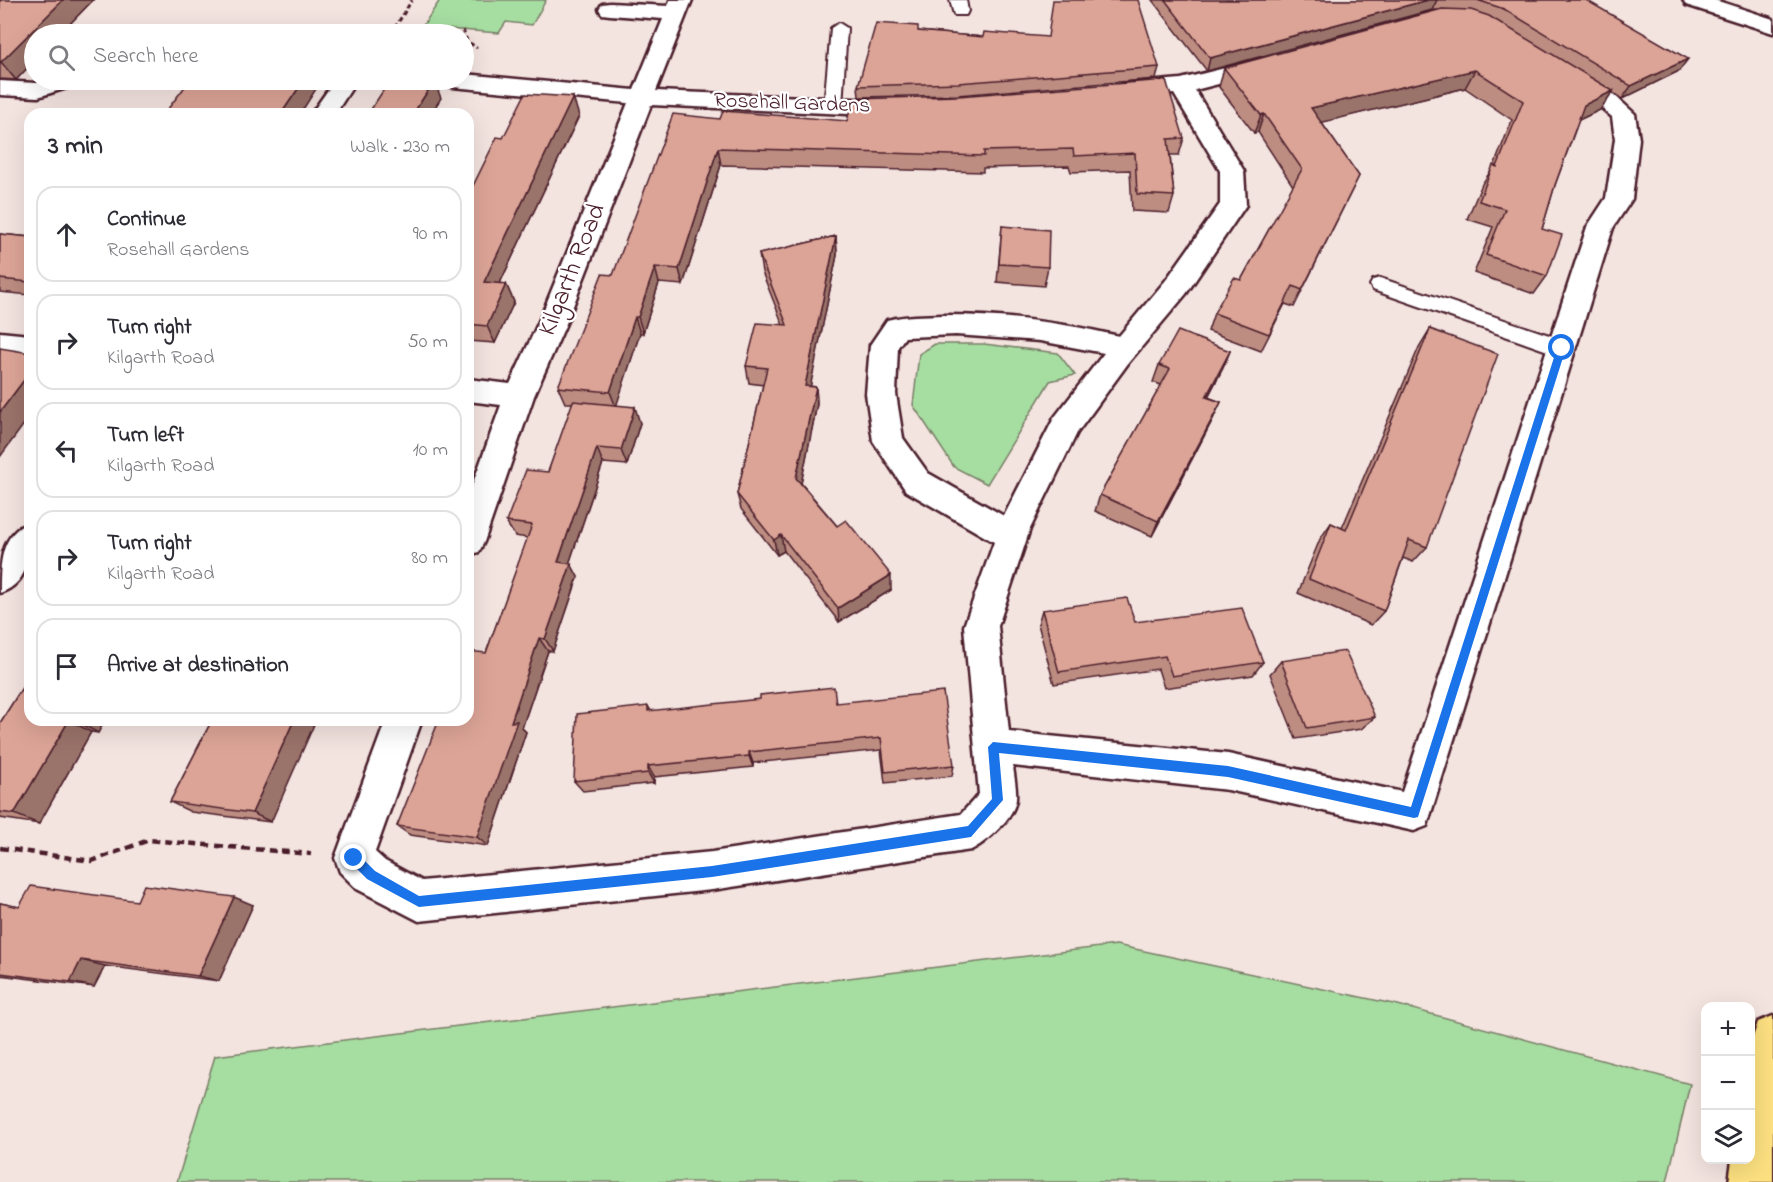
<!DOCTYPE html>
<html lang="en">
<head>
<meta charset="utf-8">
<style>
	body { margin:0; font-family:"Indie Flower",sans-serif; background:#f2f2f3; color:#2b2b33 }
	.controls { position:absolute; right:18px; bottom:18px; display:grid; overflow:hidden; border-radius:12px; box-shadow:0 6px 24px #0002 }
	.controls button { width:54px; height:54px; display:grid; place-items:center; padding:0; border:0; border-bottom:2px solid #e1e1e2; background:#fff; color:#2b2b33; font:30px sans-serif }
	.stop { position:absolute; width:18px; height:18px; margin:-14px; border:4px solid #1a73e8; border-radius:50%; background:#fff }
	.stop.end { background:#1a73e8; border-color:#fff; box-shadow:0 2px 6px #0008 }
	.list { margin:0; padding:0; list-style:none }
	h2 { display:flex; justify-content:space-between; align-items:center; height:78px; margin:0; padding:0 24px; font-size:26px }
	h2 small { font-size:20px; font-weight:400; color:#7c7c81 }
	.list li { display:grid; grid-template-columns:39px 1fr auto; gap:18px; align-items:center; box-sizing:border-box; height:96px; margin:0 12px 12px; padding:0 12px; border:2px solid #e1e1e2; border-radius:18px }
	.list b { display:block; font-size:22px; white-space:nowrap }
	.list p { margin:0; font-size:20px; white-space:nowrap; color:#7c7c81 }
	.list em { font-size:20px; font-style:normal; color:#7c7c81 }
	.icon { flex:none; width:33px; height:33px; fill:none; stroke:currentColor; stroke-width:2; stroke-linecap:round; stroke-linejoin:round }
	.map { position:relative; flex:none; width:1773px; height:1182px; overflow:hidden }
	.search { position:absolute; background:#fff; box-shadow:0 6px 24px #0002; left:24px; top:24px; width:450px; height:66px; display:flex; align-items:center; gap:15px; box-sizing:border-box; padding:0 21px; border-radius:33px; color:#7c7c81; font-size:22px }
	.panel { position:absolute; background:#fff; box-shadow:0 6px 24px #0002; left:24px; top:108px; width:450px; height:618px; border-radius:18px }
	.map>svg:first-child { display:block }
</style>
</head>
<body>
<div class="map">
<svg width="1773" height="1182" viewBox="0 0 1773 1182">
	<rect width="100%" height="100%" fill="#f4e4e0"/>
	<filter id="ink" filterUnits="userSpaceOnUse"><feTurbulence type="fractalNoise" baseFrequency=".0167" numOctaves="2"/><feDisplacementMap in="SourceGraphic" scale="12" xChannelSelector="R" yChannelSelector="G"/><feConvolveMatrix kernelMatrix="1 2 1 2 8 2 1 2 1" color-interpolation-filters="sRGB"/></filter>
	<g filter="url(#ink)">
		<!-- green -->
		<g fill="#a6dda1" stroke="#787e66" stroke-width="1.5">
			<path d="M440,0H546L532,25L506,22L499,33L422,27Z"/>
			<path d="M935,344H984L1058,353L1075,375L1050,381L987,484L954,467L913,405L919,354Z"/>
			<path d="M1116,945L1398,1005L1690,1084L1667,1182H177L215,1056Z"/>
		</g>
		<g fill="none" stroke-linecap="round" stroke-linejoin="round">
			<!-- service casing -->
			<g stroke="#4a1f2b" stroke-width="4">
				<g id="service">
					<path d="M950,0H966L968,11L966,15H954Z"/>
					<path d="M839,23L847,28L842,107L833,113L824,107L831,28Z"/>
					<path d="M1380,278L1570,342L1573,348L1570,354L1562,356L1373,290L1370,285L1373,280Z"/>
				</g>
			</g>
			<!-- minor casing -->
			<g stroke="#4a1f2b" stroke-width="5">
				<g id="minor">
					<path d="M670,0H692L656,91L904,101L908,106L904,111L848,114L651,105L568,319L534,396L484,542L479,552L468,555V497L501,405L468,401V379L510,384L540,319L628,103L452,87L444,85L441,80H464V74L634,90L663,19L610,15L602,14L599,9L602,4L610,3L668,6Z"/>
					<path d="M1683,0H1715L1773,19V33L1686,5Z"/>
					<path d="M1265,58L1273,60L1276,65L1273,70L1195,90L1244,171L1246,205L1186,294L1129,362L1077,433L1030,529L998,626L1009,732L1228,754L1402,792L1587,227L1606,198L1615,139L1612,117L1596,103L1560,81L1557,76L1560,71L1568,69L1612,93L1635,114L1639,139L1632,199L1613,228L1427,826L1414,831L1228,790L1013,766C1014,776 1017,789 1016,799C1015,817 986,843 971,850L712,890L419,921L357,889L340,872L335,858L386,720H422L375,852L385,861L422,881L712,852L961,814L979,794L964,626L994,542L906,491L873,441L866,394L870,345L887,320C905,315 924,316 943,315C1002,315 1061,322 1119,336L1166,280L1220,204V171L1174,94L1124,98L1116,96L1112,91L1116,86L1124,84L1181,79ZM956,335L1040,341L1104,353L1054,418L1004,516L928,473L903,438L896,394L898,347L905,337Z"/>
					<path d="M47,80H79L76,85L38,97L0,95V81L36,83Z"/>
					<path d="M335,80H357L335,114H311Z"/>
					<path d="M0,332L30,335V355L0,352Z"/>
					<path d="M30,522C30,550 32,582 0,593C0,564 0,533 30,522Z"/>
				</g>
			</g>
			<!-- motorway casing -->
			<g stroke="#4a1f2b" stroke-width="5">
				<path id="motorway" d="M1773,1016V1182H1729L1732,1160H1750V1047L1758,1022Z"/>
			</g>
			<!-- path-far1 -->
			<g stroke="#4a1f2b" stroke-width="3" stroke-dasharray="4.5 3" stroke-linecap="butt">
				<path d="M463,30L467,41L477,48"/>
				<path d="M391,34L412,0"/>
			</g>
			<!-- path -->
			<path stroke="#4a1f2b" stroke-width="4.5" stroke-dasharray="8 5" stroke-linecap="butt" d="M0,848L92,861L149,840L311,854"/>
			<!-- service -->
			<use href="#service" fill="#fff" fill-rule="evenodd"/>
			<!-- minor -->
			<use href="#minor" fill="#fff" fill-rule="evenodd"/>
			<!-- motorway -->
			<use href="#motorway" fill="#fce080" fill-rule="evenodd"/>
		</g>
		<!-- wall -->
		<g fill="#bd8d82" stroke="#4a1f2b" stroke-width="1.5">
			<path d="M0,0H93L60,34H34V61L16,80L0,79Z"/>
			<path d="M1152,0H1586L1679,71L1622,99L1612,92L1600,110L1579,120L1555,185L1542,229L1547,276L1534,294L1474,273L1493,227L1467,219L1482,184L1494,166L1512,120L1465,88L1321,122L1359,176L1294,307L1285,304L1261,351L1208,331L1214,313L1241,280L1293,186L1258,132L1254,133L1219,87L1224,68L1438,10H1432L1207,71Z"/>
			<path d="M918,31L983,37L1159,67L1156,79L957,95L859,97L858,86Z"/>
			<path d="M579,116L500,283L506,284L514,302L495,343L468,341V196L503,138Z"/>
			<path d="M720,119L847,121L1184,138L1179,155H1170L1174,196L1169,213L1132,211L1130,170L1071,172L1069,166L983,168V172L721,165L683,285L659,283L643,333H640L616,405L640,423L627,465L603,463L569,564H571L578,577L553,651H548L522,728L526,732L488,846L410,835L397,826L486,653L528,538L515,536L506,522L548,472L573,403H565L558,387L613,275Z"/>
			<path d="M1002,226L1048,267L1044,286L997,282Z"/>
			<path d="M0,234L30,237V295L0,292Z"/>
			<path d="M836,236L837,255L810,386L816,387L817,404L801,483L891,590L839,622L784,551L777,555L741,509L737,494L763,385L749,383L746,366L783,325L762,272L759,254Z"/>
			<path d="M1430,329L1427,547L1413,562L1403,558L1384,611L1371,625L1298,593L1320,539L1331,523L1342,528L1419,347Z"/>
			<path d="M1230,351L1223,368L1208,397L1221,402L1213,419L1152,536L1095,511L1100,495L1161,385L1153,382L1159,365Z"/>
			<path d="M1042,610L1135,622L1263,662L1253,675L1164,688L1158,669L1054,684L1038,624Z"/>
			<path d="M1281,661L1375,717L1361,729L1296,739L1270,674Z"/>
			<path d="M30,675L105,720L98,733L91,732L39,824L0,818V723Z"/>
			<path d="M836,703L954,765L952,776L885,783L881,750L753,763V767L654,777V783L583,791L574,781L648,706L651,711Z"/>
			<path d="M212,720L271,822L191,812L170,802Z"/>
			<path d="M137,901L253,905L219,981L105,966L94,987L0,975V903L19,907Z"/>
		</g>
		<!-- shaded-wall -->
		<g fill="#9a736a" stroke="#4a1f2b" stroke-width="1.5">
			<path d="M63,0H93L60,34H34V61L16,80L1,62Z"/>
			<path d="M1428,0H1437L1432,10L1207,71L1210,58Z"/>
			<path d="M1688,59L1679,71L1622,99L1631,86Z"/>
			<path d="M1475,70L1465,88L1303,127L1311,108Z"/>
			<path d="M304,80H311L316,89L300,114H281Z"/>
			<path d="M434,81L441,98L431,114H413Z"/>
			<path d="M1613,91L1600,110L1572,123L1584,105Z"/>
			<path d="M573,97L579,116L492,300L484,282Z"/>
			<path d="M1264,114L1258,132L1254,133L1261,115Z"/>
			<path d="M718,148L721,165L683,285L679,269Z"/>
			<path d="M836,236L837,255L807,403L805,386Z"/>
			<path d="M655,267L659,283L643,333L638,317Z"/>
			<path d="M506,284L514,302L495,343L487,326Z"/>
			<path d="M635,317L640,333L616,407L610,392Z"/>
			<path d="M1230,351L1223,368L1199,414L1206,397Z"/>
			<path d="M30,372V416L0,457V412Z"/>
			<path d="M816,387L817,404L799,494L796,478Z"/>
			<path d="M1221,402L1213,419L1152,536L1158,521Z"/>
			<path d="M635,407L640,423L627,465L621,450Z"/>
			<path d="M597,448L603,463L565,576L558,562Z"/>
			<path d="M781,535L784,551L777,555L774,540Z"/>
			<path d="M571,564L578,577L553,651L545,639Z"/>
			<path d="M891,575V590L839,622L838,608Z"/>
			<path d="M539,638L548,651L522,728L526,732L488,846L477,837L511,722Z"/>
			<path d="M69,720L91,732L39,824L14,814Z"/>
			<path d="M76,720H105L98,733L76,721Z"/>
			<path d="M294,720H316L271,822L252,813Z"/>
			<path d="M749,752L753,763V767L749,756Z"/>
			<path d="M648,766L654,777V783L648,773Z"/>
			<path d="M234,897L253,905L219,981L198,976Z"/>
			<path d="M81,960L105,966L94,987L70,982Z"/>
		</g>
		<!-- building -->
		<g fill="#dca497" stroke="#4a1f2b" stroke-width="1.5">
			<path d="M0,0H63L1,62H0Z"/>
			<path d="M1053,0H1138L1159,67L958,83L858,86L876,23L918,26V31L983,37L984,32L1048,37Z"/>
			<path d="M1165,0H1428L1210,58Z"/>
			<path d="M1477,0H1586L1688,59L1631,86L1504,9Z"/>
			<path d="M1442,9L1471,10L1489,16L1613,91L1584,105L1555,185L1542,229L1562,235L1547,276L1486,255L1505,209L1479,201L1493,165L1497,167L1523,101L1475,70L1311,108L1359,176L1302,290L1293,286L1269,334L1214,313L1234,278L1241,280L1302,169L1264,114L1261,115L1224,68Z"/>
			<path d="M190,80H304L281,114H164Z"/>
			<path d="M390,80H416L434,81L413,114H368Z"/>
			<path d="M1166,80L1184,138L1168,139L1174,196L1137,194L1135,153L1074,156L1073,149L984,151V156L718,148L679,269L655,267L638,317H635L610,392L558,387L602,274L613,275L673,114L720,119L723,111L847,121L853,99L958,96Z"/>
			<path d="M525,94L573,97L484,282L506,284L487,326L468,324V196L497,137L503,138Z"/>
			<path d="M1002,226L1049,230L1048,267L999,264Z"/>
			<path d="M0,234L30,237V282L0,279Z"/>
			<path d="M836,236L805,386L816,387L796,478L837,526L846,520L891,575L838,608L781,535L774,540L737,494L767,368L746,366L757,323L787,325L759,254Z"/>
			<path d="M1430,329L1498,354L1427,547L1409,540L1384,611L1309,579L1331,523L1346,530Z"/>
			<path d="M1178,331L1230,351L1206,397L1221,402L1158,521L1100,495L1170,369L1159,365Z"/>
			<path d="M0,348L30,353V372L0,412Z"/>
			<path d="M573,401L635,407L621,450L597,448L558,562L571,564L545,639L539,638L511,722L517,721L477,837L397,826L439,720H468V651L486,653L532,525L506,522L526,470L548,472Z"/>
			<path d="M1127,598L1135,622L1242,608L1263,662L1172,676L1165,656L1059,672L1042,610Z"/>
			<path d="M1345,651L1375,717L1307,728L1281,661Z"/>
			<path d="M30,675V720H76V721L69,720L14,814L0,812V723Z"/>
			<path d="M834,687L836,703L943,692L954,765L885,772L881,738L749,752V756L648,766V773L574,781L577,714L648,706V711L760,699V695Z"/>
			<path d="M212,720H294L252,813L170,802Z"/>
			<path d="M144,885L234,897L198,976L81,960L70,982L0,973V903L19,907L31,886L137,901Z"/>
		</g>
	</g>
	<!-- route -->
	<path fill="#1a73e8" d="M1562,345L1566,348L1418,817L1414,818L1228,777L999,753L1003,800L971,837L712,877L419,907L367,879L350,862V854H358L375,871L419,896L712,866L968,826L992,799L988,747L993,742L1228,766L1411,807L1557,348Z"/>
	<g text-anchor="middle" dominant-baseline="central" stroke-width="4.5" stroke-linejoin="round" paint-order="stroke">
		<!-- far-street labels -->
		<g font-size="22" fill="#4a1f2b" stroke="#fff">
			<text transform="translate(792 104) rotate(2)">Rosehall Gardens</text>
		</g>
		<!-- street labels -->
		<g font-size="26" fill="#4a1f2b" stroke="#fff">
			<text transform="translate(573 270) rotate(-68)">Kilgarth Road</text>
		</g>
	</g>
</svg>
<div class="controls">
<button>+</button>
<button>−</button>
<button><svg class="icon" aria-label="layers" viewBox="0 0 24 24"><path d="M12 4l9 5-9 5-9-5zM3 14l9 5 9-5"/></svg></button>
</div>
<div class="stop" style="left:1562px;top:348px"></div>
<div class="stop end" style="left:354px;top:858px"></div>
<div class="search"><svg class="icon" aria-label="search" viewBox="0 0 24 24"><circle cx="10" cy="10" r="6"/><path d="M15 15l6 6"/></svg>Search here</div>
<section class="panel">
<h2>3 min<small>Walk · 230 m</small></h2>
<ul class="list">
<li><svg class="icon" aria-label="ahead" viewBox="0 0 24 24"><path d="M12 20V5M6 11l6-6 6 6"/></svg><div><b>Continue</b><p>Rosehall Gardens</p></div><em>90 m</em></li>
<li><svg class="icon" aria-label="right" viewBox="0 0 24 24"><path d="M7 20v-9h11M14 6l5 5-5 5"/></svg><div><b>Turn right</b><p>Kilgarth Road</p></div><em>50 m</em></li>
<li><svg class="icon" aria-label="left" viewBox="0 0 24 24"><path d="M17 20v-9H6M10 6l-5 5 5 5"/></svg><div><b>Turn left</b><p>Kilgarth Road</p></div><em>10 m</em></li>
<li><svg class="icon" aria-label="right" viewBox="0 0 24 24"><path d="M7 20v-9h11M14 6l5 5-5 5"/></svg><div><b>Turn right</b><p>Kilgarth Road</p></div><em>80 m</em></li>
<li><svg class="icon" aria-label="arrive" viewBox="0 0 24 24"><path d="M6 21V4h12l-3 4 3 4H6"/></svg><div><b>Arrive at destination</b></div></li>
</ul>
</section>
</div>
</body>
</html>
